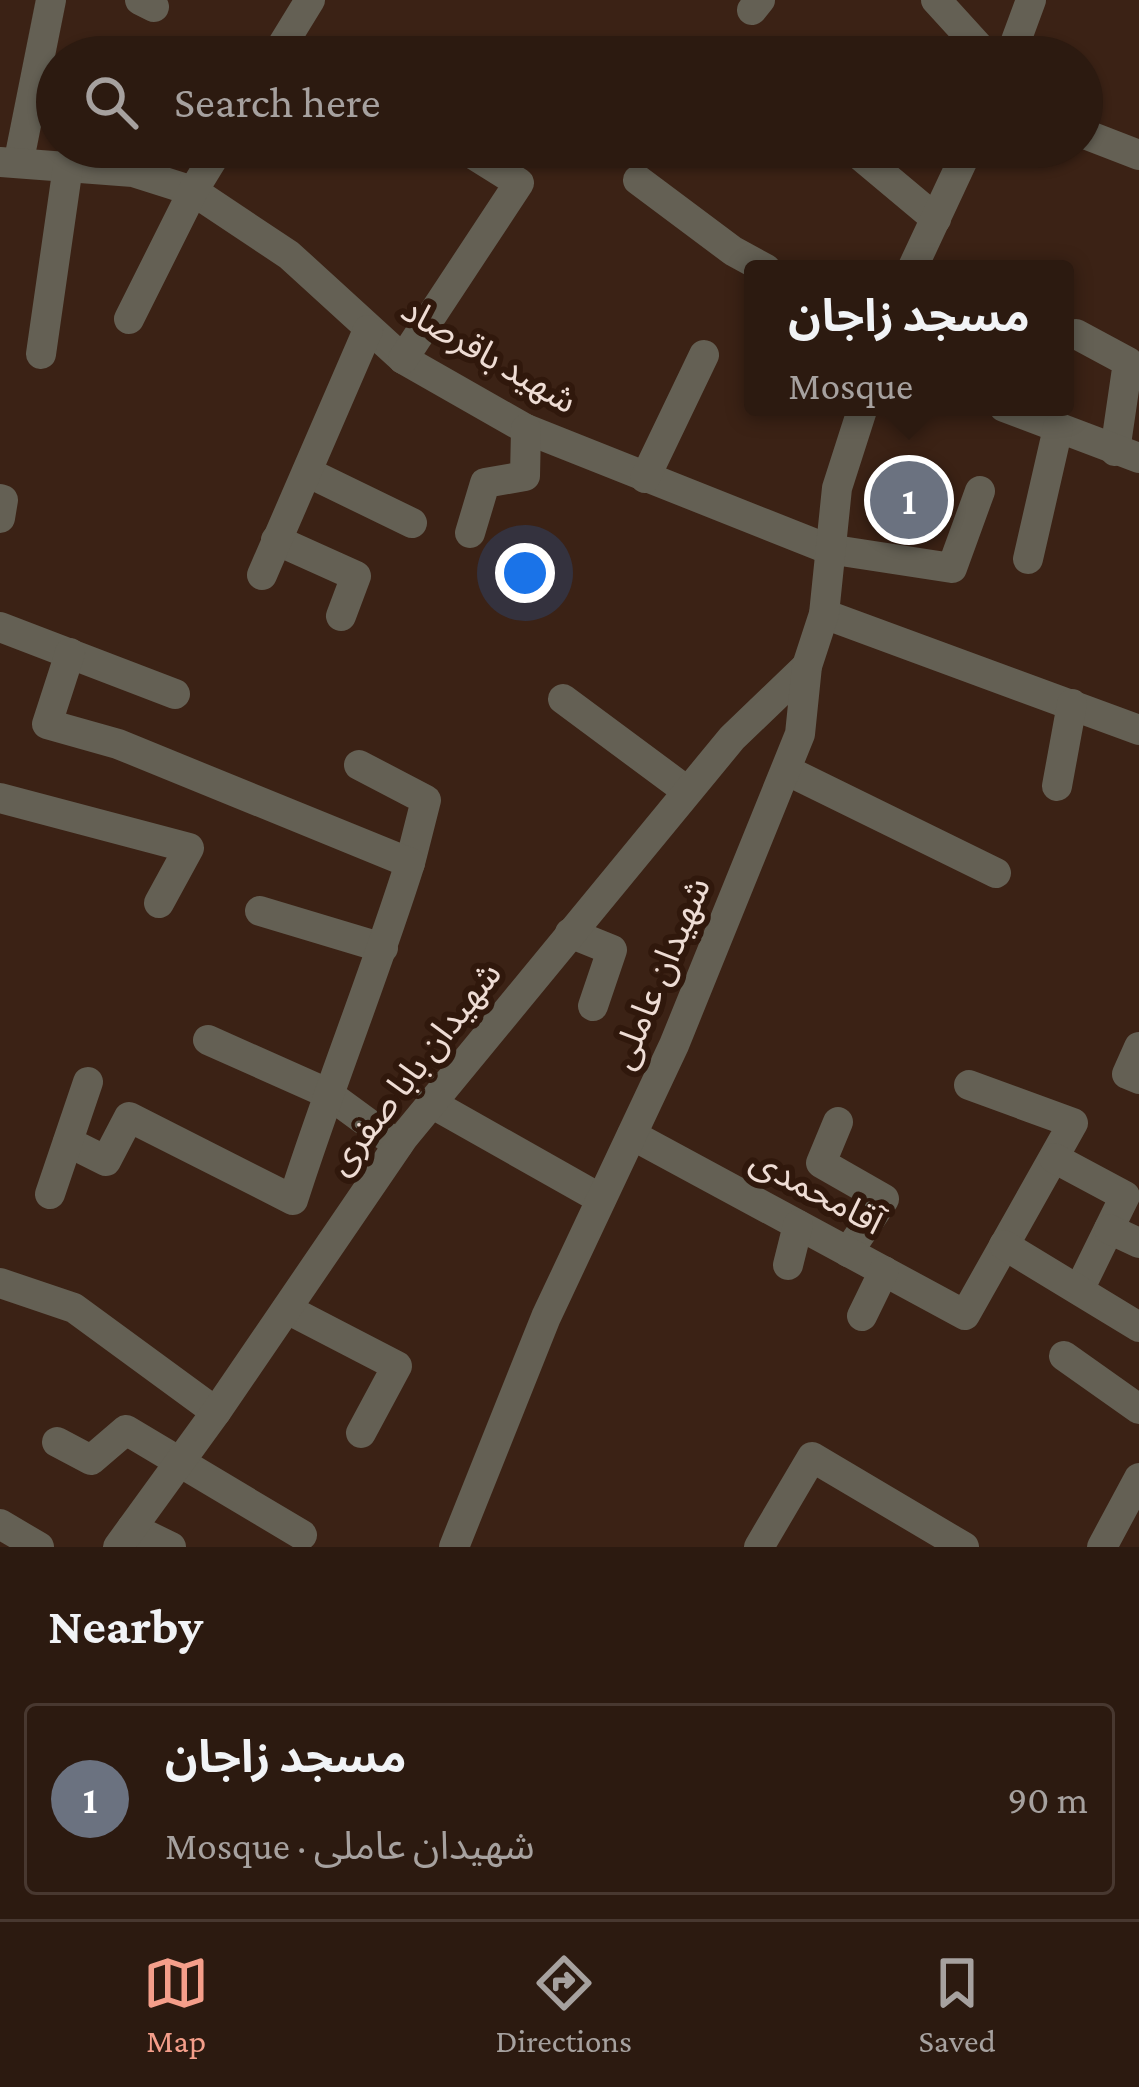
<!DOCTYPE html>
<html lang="en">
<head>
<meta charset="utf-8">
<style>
	body { margin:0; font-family:"Crimson Pro","Noto Sans Arabic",serif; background:#342319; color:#f1f3f6 }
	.you { position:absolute; left:525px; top:573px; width:42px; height:42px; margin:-30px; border:9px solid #fff; border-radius:50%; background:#1a73e8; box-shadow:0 0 0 18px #1a73e833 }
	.badge { display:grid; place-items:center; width:78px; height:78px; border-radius:50%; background:#f49e8a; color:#fff; font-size:39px; font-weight:700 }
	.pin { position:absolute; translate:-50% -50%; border:6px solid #fff; box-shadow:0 3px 12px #0006 }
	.popup { position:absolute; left:744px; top:260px; width:330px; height:156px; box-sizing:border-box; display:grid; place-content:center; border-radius:12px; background:#2c1a10; filter:drop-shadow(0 3px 9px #0005); font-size:39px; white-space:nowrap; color:#a6a19f }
	.popup b { font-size:45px; color:#f1f3f6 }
	.popup::after { content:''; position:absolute; left:50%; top:100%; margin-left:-24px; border:24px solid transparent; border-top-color:#2c1a10 }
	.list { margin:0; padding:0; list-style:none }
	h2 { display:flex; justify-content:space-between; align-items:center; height:156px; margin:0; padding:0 48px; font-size:51px }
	h2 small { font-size:39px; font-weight:400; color:#a6a19f }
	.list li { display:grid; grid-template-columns:78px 1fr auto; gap:36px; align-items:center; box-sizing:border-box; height:192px; margin:0 24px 24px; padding:0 24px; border:3px solid #483830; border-radius:12px }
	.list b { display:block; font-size:45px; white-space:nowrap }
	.list p { margin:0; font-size:39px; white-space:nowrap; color:#a6a19f }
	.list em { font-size:39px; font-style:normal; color:#a6a19f }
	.icon { flex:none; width:66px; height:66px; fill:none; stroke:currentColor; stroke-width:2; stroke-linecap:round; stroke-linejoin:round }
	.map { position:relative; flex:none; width:1139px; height:1547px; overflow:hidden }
	.search { position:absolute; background:#2c1a10; box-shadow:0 3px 9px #0004; left:36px; right:36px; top:36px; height:132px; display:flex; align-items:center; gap:30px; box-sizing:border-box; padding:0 42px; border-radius:66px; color:#a6a19f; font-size:45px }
	.sheet { height:372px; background:#2c1a10 }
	nav { display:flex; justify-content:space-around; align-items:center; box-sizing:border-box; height:168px; border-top:3px solid #483830; background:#2c1a10; font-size:33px; color:#a6a19f }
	nav a { display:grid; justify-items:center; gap:6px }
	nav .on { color:#f49e8a }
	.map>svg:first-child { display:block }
</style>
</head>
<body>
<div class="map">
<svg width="1139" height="1547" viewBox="0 0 1139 1547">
	<rect width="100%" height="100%" fill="#3b2215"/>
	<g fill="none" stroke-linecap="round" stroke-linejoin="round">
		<!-- minor -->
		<g stroke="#646054" stroke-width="30">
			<path d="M140,0L154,7"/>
			<path d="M936,0L988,57"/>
			<path d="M752,10L760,0"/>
			<path d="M275,57L310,0"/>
			<path d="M1082,133L1139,155"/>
			<path d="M850,147L936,219"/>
			<path d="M19,160L51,0"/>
			<path d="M0,162L133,172L193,191L289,255L403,359L526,429L828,549L952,568L980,491"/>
			<path d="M638,180L733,251L766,269"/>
			<path d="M129,319L193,191L220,147"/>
			<path d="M1076,334L1128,362L1115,451"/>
			<path d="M41,354L68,166"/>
			<path d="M403,359L519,183L468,151"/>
			<path d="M1004,407L1139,458"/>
			<path d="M307,472L412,523"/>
			<path d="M645,478L704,355"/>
			<path d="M0,499L3,500L0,518"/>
			<path d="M470,533L485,483L525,476L526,429"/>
			<path d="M276,540L356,576L341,616"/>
			<path d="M1028,559L1058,428"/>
			<path d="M262,575L368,330"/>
			<path d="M824,614L1139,730"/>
			<path d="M0,627L175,694"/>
			<path d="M563,699L687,791"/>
			<path d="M359,765L426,800L410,863"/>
			<path d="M786,770L996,873"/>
			<path d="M1057,786L1072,704"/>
			<path d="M0,798L189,848L159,903"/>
			<path d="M260,911L383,948"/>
			<path d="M570,933L612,950L593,1006"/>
			<path d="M208,1040L327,1093L398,1145"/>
			<path d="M1139,1047L1127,1074L1139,1079"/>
			<path d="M431,1103L601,1199"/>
			<path d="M838,1122L821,1163L884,1199L848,1252"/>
			<path d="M632,1135L965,1315L1073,1123L969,1085"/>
			<path d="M68,1142L106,1161L129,1117L293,1200C329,1087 374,977 410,863L118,744L47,724L70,653"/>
			<path d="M1054,1158L1125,1196L1079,1290"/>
			<path d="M50,1194L88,1082"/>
			<path d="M1109,1229L1139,1243"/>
			<path d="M1004,1245L1139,1327"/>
			<path d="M788,1265L798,1225"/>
			<path d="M0,1283L74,1308L216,1412"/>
			<path d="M287,1309L397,1366L361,1433"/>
			<path d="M862,1316L884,1271"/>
			<path d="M1064,1356L1139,1409"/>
			<path d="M57,1442L91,1460L126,1430L302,1535"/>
			<path d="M0,1524L39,1547"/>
			<path d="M132,1528L171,1547"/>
			<path d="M759,1547L812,1457L964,1547"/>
		</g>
		<!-- tertiary -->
		<g stroke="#646054" stroke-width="30">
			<path d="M1010,57L1031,0"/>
			<path d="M912,269L969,147"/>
			<path d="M118,1547L216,1412L403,1138L732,738L807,666"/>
			<path d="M454,1547L546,1317L674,1045L800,734L807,666L824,614L837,488L863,407"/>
			<path d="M1102,1547L1139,1478"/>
		</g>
	</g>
	<g text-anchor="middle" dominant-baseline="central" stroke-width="12" stroke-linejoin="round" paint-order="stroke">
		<!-- street labels -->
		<g font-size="36" fill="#eedcd4" stroke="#30180c">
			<text transform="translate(489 355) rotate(30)">شهید باقرصاد</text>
			<text transform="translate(660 973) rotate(-67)">شهیدان عاملی</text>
			<text transform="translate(414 1068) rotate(-52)">شهیدان بابا صفری</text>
			<text transform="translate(817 1191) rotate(28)">آقامحمدی</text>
		</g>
	</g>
</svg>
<div class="you"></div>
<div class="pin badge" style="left:909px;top:500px;background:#6b7280">1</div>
<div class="popup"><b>مسجد زاجان</b>Mosque</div>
<div class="search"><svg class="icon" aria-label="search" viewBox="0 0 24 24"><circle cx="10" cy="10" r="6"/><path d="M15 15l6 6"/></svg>Search here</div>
</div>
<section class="sheet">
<h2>Nearby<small></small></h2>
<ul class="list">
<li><span class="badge" style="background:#6b7280">1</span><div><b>مسجد زاجان</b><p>Mosque · شهیدان عاملی</p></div><em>90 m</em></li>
</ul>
</section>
<nav>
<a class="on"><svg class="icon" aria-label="map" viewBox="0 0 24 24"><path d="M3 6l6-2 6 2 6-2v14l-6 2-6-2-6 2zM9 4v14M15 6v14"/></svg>Map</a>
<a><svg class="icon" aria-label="directions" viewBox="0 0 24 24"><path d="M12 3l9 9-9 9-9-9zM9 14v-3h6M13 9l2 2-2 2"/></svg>Directions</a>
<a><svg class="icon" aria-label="saved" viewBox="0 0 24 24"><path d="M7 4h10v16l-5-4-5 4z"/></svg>Saved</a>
</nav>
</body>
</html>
